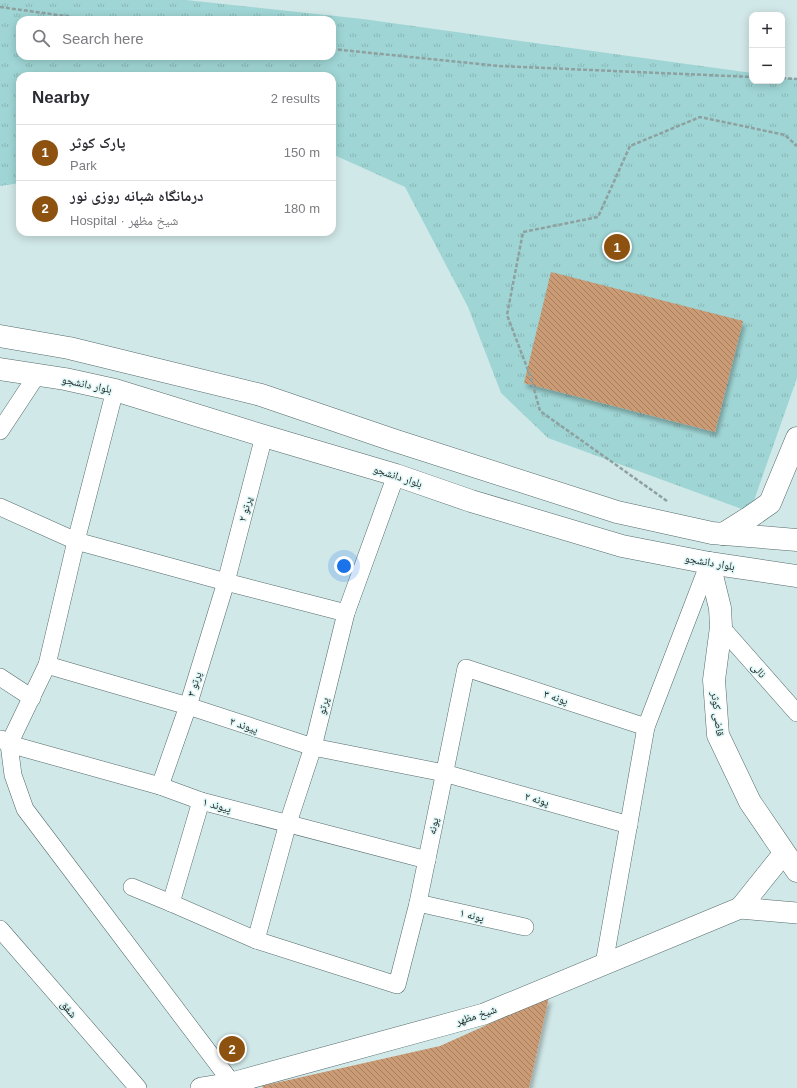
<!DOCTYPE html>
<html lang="en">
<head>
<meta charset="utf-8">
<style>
	body { margin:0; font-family:Helvetica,"Noto Naskh Arabic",sans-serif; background:#f7f7f7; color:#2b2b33 }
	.controls { position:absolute; right:12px; top:12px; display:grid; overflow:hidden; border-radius:8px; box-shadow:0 2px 10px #0003 }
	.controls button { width:36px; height:36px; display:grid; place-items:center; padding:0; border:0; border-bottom:1px solid #e1e1e2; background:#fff; color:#2b2b33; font:20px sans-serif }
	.you { position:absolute; left:344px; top:566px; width:14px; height:14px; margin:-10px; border:3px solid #fff; border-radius:50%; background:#1a73e8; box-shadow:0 0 0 6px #1a73e833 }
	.badge { display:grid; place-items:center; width:26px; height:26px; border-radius:50%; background:#8d5110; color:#fff; font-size:13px; font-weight:700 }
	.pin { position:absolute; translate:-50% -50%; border:2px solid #fff; box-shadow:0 1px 4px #0006 }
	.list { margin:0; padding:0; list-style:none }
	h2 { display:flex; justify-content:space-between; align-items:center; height:52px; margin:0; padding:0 16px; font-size:17px }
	h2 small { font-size:13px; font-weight:400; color:#7c7c81 }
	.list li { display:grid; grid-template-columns:26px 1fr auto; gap:12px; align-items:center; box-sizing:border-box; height:56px; padding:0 16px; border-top:1px solid #e1e1e2 }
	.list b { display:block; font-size:15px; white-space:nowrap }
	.list p { margin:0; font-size:13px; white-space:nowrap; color:#7c7c81 }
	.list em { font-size:13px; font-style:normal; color:#7c7c81 }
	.icon { flex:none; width:22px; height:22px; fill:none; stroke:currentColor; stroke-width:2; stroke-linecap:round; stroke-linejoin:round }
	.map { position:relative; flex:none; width:797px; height:1088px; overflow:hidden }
	.search { position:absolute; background:#fff; box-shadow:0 2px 10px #0003; left:16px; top:16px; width:320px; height:44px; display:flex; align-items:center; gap:10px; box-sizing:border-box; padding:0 14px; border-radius:12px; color:#7c7c81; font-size:15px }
	.panel { position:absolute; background:#fff; box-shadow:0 2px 10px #0003; left:16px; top:72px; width:320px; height:164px; border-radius:12px }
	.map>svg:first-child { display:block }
</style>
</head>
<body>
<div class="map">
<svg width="797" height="1088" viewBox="0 0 797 1088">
	<defs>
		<pattern id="grass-tufts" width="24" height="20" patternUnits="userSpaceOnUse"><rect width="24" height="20" fill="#9fd6d5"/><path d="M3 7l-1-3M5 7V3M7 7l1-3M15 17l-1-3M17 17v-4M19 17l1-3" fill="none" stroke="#88b7b6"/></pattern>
		<pattern id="building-back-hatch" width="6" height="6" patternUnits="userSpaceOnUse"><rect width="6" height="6" fill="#ca9b74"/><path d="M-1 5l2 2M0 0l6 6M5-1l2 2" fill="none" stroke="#a37e5f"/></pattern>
		<filter id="shadow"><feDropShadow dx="2.5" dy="4.5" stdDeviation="2" flood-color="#0004"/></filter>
	</defs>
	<rect width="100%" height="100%" fill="#d1e8e8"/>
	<!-- grass -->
	<path fill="url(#grass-tufts)" fill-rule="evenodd" d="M0,0H186L363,19L752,73V81H782V77L797,79V378L750,512L548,438L501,393L468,307L405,187L332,154V76H20V183L0,186ZM20,20H332V56H20Z"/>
	<!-- building -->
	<g fill="url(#building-back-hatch)" filter="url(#shadow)">
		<path d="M551,272L743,321L715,432L524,383Z"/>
		<path d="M549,997L529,1088H263L262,1086L440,1046Z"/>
	</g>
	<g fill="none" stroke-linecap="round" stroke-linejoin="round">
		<!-- minor casing -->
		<g stroke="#556a6a" stroke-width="18">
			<g id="minor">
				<path d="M115,390L76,541L47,665L9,744L160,786L201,801L427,860"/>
				<path d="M0,431L37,375"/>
				<path d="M0,507L76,541L226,582L346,613"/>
				<path d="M721,627L797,713"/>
				<path d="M47,665L188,706L313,747L444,773L629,825"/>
				<path d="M0,677L32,698"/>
				<path d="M1,739L9,744L13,775L25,809L232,1083"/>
				<path d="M160,786L188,706L226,582L264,436"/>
				<path d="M132,887L171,903L256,940L397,985L418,903L466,668L646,727"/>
				<path d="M171,903L201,801"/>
				<path d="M418,903L525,927"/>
				<path d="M0,929L138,1088"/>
				<path d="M256,940L288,823L313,747L346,613L396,475"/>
				<path d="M604,964L646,727L709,563"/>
			</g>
		</g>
		<!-- tertiary casing -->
		<g stroke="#556a6a" stroke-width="22">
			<g id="tertiary">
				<path d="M784,853L740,908L797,913"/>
				<path d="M201,1088L232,1083L484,1014L740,908"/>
			</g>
		</g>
		<!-- secondary casing -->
		<g stroke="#556a6a" stroke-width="23">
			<g id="secondary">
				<path d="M0,336L69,348L261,395L393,440L617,512L712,533L797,540"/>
				<path d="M0,369L65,379L115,390L264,436L396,475L471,501L622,546L709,563L797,576"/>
				<path d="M723,534L750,517L770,503L797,438"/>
				<path d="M709,563L720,608L721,627L714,680L718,735L750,802L797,871"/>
			</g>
		</g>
		<!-- path -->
		<g stroke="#8ea0a0" stroke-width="2.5" stroke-dasharray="4 2" stroke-linecap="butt">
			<path d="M0,7L94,20"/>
			<path d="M332,49L499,66L752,77"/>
			<path d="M782,78L797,79"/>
			<path d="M667,501L540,411L531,378L507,315L523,232L598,217L630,146L700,117L785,135L797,146"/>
		</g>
		<!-- minor -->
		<use href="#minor" stroke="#fff" stroke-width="17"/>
		<!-- tertiary -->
		<use href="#tertiary" stroke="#fff" stroke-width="21"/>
		<!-- secondary -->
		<use href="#secondary" stroke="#fff" stroke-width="22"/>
	</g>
	<g text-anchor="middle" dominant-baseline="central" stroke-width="3" stroke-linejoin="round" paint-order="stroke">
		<!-- street labels -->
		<g font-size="11" fill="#151d1d" stroke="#def6f5">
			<text transform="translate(87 384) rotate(12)">بلوار دانشجو</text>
			<text transform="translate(398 476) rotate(18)">بلوار دانشجو</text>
			<text transform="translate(245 509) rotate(-75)">پرتو ۲</text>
			<text transform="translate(710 562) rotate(10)">بلوار دانشجو</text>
			<text transform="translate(759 670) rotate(49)">نالی</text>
			<text transform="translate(194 684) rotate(-73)">پرتو ۳</text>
			<text transform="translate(556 697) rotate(18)">پونه ۳</text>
			<text transform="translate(323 706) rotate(-76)">پرتو</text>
			<text transform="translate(718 714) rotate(83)">قاضی کوثر</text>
			<text transform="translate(244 725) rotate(18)">پیوند ۲</text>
			<text transform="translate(537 799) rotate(16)">پونه ۲</text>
			<text transform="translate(217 805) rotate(15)">پیوند ۱</text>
			<text transform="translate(433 826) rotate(-79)">پونه</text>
			<text transform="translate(472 915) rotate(13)">پونه ۱</text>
			<text transform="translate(69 1009) rotate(49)">شفق</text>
			<text transform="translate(476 1015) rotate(-18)">شیخ مظهر</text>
		</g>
	</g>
</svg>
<div class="controls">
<button>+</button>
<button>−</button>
</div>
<div class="you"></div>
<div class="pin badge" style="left:617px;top:247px">1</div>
<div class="pin badge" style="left:232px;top:1049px">2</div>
<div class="search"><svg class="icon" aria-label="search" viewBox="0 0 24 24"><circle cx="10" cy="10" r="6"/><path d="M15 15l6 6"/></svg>Search here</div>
<section class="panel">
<h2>Nearby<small>2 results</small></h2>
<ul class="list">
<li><span class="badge">1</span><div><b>پارک کوثر</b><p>Park</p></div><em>150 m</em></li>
<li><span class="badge">2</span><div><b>درمانگاه شبانه روزی نور</b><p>Hospital · شیخ مظهر</p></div><em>180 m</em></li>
</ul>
</section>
</div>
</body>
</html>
